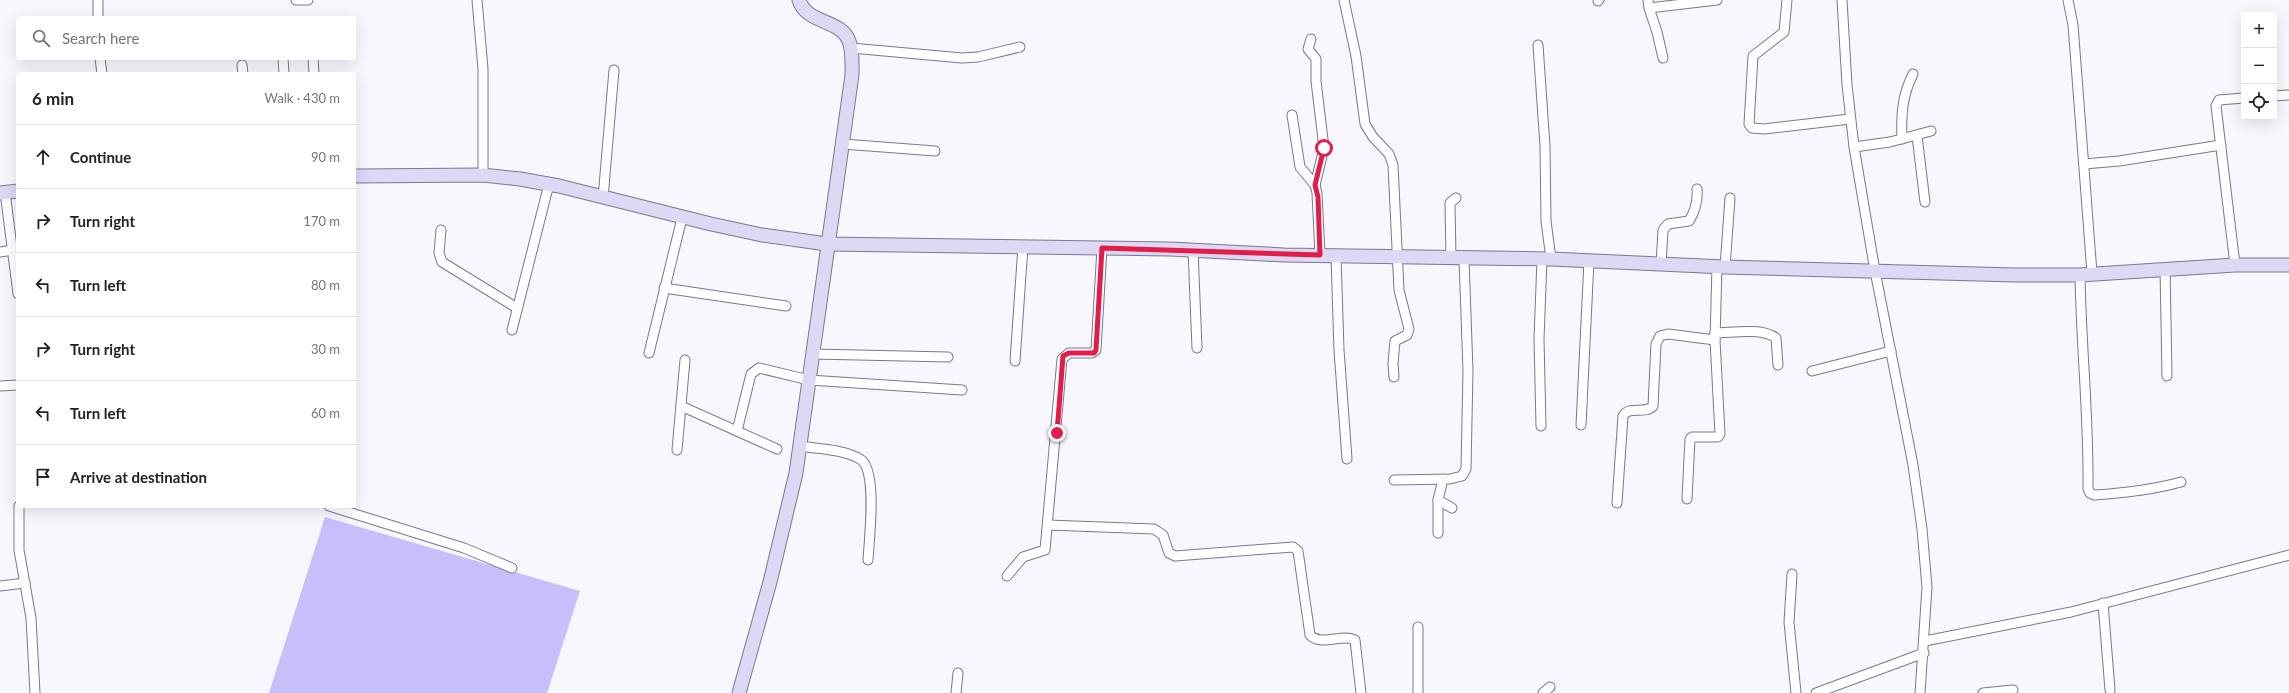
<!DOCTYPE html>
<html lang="en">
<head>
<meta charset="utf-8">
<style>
	body { margin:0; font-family:Lato,sans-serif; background:#f2f2f2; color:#222 }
	.controls { position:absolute; right:12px; top:12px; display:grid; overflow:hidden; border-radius:4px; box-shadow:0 4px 16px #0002 }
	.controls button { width:36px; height:36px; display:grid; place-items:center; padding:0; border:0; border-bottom:1px solid #e0e0e0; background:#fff; color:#222; font:20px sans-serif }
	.stop { position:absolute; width:12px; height:12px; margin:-9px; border:3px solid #e11d48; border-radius:50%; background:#fff }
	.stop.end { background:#e11d48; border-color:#fff; box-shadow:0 1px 4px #0008 }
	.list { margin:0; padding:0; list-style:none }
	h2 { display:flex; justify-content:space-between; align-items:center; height:52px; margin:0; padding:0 16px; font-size:17px }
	h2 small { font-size:13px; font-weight:400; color:#767676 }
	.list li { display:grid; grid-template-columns:26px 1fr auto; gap:12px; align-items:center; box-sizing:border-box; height:64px; padding:0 16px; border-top:1px solid #e0e0e0 }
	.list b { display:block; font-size:15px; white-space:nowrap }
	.list em { font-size:13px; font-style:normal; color:#767676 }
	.icon { flex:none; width:22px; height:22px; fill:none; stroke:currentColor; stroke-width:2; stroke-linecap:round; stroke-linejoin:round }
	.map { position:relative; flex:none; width:2289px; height:693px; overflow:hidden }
	.search { position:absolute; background:#fff; box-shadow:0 4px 16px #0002; left:16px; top:16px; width:340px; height:44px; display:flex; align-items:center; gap:10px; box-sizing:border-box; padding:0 14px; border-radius:4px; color:#767676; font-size:15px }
	.panel { position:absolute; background:#fff; box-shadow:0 4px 16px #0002; left:16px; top:72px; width:340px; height:436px; border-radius:4px }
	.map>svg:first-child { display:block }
</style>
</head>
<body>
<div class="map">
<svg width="2289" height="693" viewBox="0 0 2289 693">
	<rect width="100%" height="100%" fill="#f8f7fe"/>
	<!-- green -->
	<path fill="#c7befb" d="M325,517L580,591L547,693H269Z"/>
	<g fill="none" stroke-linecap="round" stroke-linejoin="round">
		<!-- street casing -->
		<g stroke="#7a7693" stroke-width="11">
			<g id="street">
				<path d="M296,0H308"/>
				<path d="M477,0L483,69V175"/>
				<path d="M1344,0L1356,56L1365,124L1373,137L1389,154L1393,165L1399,290L1409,329L1407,335L1395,341L1393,363L1394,377"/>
				<path d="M1648,0L1649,8L1717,0"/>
				<path d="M1787,0L1784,32L1753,56L1749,124L1752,128L1764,129L1850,119"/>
				<path d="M1842,0L1847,85L1854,147L1875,271L1913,465L1922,529L1927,587L1920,693"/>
				<path d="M2068,0L2073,25L2092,273"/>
				<path d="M1598,1L1599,0"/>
				<path d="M1649,8L1657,32L1663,58"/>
				<path d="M98,18V0"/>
				<path d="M1311,39L1308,49L1316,59V81L1324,148L1315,185"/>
				<path d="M1538,45L1545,146L1546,221L1551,259"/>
				<path d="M851,48L962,58L978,57L1020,47"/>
				<path d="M100,58L102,74"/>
				<path d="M283,58L284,74"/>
				<path d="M313,58L314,74"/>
				<path d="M242,65L243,74"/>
				<path d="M2274,96L2289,95"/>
				<path d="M1292,115L1300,167L1315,185L1317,193L1320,255"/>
				<path d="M1917,136L1925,202"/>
				<path d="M1902,139C1901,115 1902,96 1913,74"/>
				<path d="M843,144L935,151"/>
				<path d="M1854,147L1890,142L1931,131"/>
				<path d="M2084,164L2119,161L2221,145"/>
				<path d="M5,192L18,294"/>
				<path d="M603,198L614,70"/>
				<path d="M441,230L439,253L442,262L517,308"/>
				<path d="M1193,250L1197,348"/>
				<path d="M0,252L13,250"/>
				<path d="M1336,256L1339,350L1347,459"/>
				<path d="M1451,258L1450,203L1456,198"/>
				<path d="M1661,264L1663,230L1668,224L1689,221C1696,210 1698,201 1697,189"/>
				<path d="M2235,265L2216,106L2219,100L2244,98"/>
				<path d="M1725,267L1730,198"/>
				<path d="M2165,268L2167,376"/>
				<path d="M2080,275C2081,346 2089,417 2088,489L2090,493L2094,495C2125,493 2152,490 2181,482"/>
				<path d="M664,288L786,306"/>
				<path d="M512,330L549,184"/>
				<path d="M1715,333C1732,333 1761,327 1776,338L1778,365"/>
				<path d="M649,353L682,218"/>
				<path d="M813,354L948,357"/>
				<path d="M1015,361L1023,246"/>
				<path d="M1812,371L1891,351"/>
				<path d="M0,386L18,385"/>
				<path d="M681,406L777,449"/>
				<path d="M1581,425L1589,261"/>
				<path d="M1541,426L1539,339L1542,259"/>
				<path d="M737,431L751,374L759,368L809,380L962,390"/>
				<path d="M800,446C818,449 843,449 860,459C878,469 869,540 868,560"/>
				<path d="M677,450L685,360"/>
				<path d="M1443,479L1438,500L1452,508"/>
				<path d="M1394,480L1450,479L1462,476L1466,469L1468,371L1464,259"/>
				<path d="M1687,499L1690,439L1692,437H1718L1720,434L1715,340"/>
				<path d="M1438,500V533"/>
				<path d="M1617,503L1623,416C1629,405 1645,415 1653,406L1656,344L1660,336L1668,334L1715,340L1717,266"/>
				<path d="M19,506V550L31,618L35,693"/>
				<path d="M329,506L464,548L512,568"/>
				<path d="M1048,525L1154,529L1163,535L1169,553L1175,556L1293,547L1298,551L1310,635C1321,647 1342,633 1355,640L1361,693"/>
				<path d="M1792,574L1789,622L1796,693"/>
				<path d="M1007,576L1023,557L1045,550L1062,359L1069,353H1092L1096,350L1102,248"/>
				<path d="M0,586L25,583"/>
				<path d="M2103,603L2110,690"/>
				<path d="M1925,641L2071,612L2289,555"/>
				<path d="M956,693L958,673"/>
				<path d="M1418,693V627"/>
				<path d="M1543,693L1550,687"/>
				<path d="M1816,693L1924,653"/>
				<path d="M1983,693L2013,690"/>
			</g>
		</g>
		<!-- secondary casing -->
		<g stroke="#7a7693" stroke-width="15">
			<g id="secondary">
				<path d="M354,176L483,175L520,179L559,186L711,224L762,235L827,244L1170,249L1284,255L1551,259L1725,267L2014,275H2080L2235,265H2289"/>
				<path d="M0,193L18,191"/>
				<path d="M739,693L770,582L796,473L852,75C852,64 853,51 849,41C841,19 806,24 799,0"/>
			</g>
		</g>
		<!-- street -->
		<use href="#street" stroke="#fff" stroke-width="9"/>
		<!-- secondary -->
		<use href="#secondary" stroke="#ddd8f4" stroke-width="13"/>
	</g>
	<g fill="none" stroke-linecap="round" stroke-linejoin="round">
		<!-- route -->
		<path stroke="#e11d48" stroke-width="5" d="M1057,433L1063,356L1069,353H1094L1096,350L1102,248L1320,255L1318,197L1315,185L1324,148"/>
	</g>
</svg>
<div class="controls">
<button>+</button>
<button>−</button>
<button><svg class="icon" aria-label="locate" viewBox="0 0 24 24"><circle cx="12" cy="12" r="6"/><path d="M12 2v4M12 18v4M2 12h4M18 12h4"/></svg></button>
</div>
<div class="stop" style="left:1324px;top:148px"></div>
<div class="stop end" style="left:1057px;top:433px"></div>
<div class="search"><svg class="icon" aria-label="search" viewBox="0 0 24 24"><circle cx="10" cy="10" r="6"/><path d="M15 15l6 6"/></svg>Search here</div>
<section class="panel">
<h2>6 min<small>Walk · 430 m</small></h2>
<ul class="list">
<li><svg class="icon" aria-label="ahead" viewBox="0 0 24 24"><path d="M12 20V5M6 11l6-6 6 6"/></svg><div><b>Continue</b></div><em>90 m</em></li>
<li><svg class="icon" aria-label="right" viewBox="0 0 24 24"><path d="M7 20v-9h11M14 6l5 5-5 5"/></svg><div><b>Turn right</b></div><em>170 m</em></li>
<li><svg class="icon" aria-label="left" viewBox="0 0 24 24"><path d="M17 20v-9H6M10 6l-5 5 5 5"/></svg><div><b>Turn left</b></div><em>80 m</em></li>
<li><svg class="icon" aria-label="right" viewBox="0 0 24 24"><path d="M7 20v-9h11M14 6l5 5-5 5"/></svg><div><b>Turn right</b></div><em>30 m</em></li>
<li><svg class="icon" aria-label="left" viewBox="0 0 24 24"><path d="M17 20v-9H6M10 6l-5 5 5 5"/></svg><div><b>Turn left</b></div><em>60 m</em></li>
<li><svg class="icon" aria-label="arrive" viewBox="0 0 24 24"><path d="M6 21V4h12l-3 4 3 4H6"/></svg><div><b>Arrive at destination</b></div></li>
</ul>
</section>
</div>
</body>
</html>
